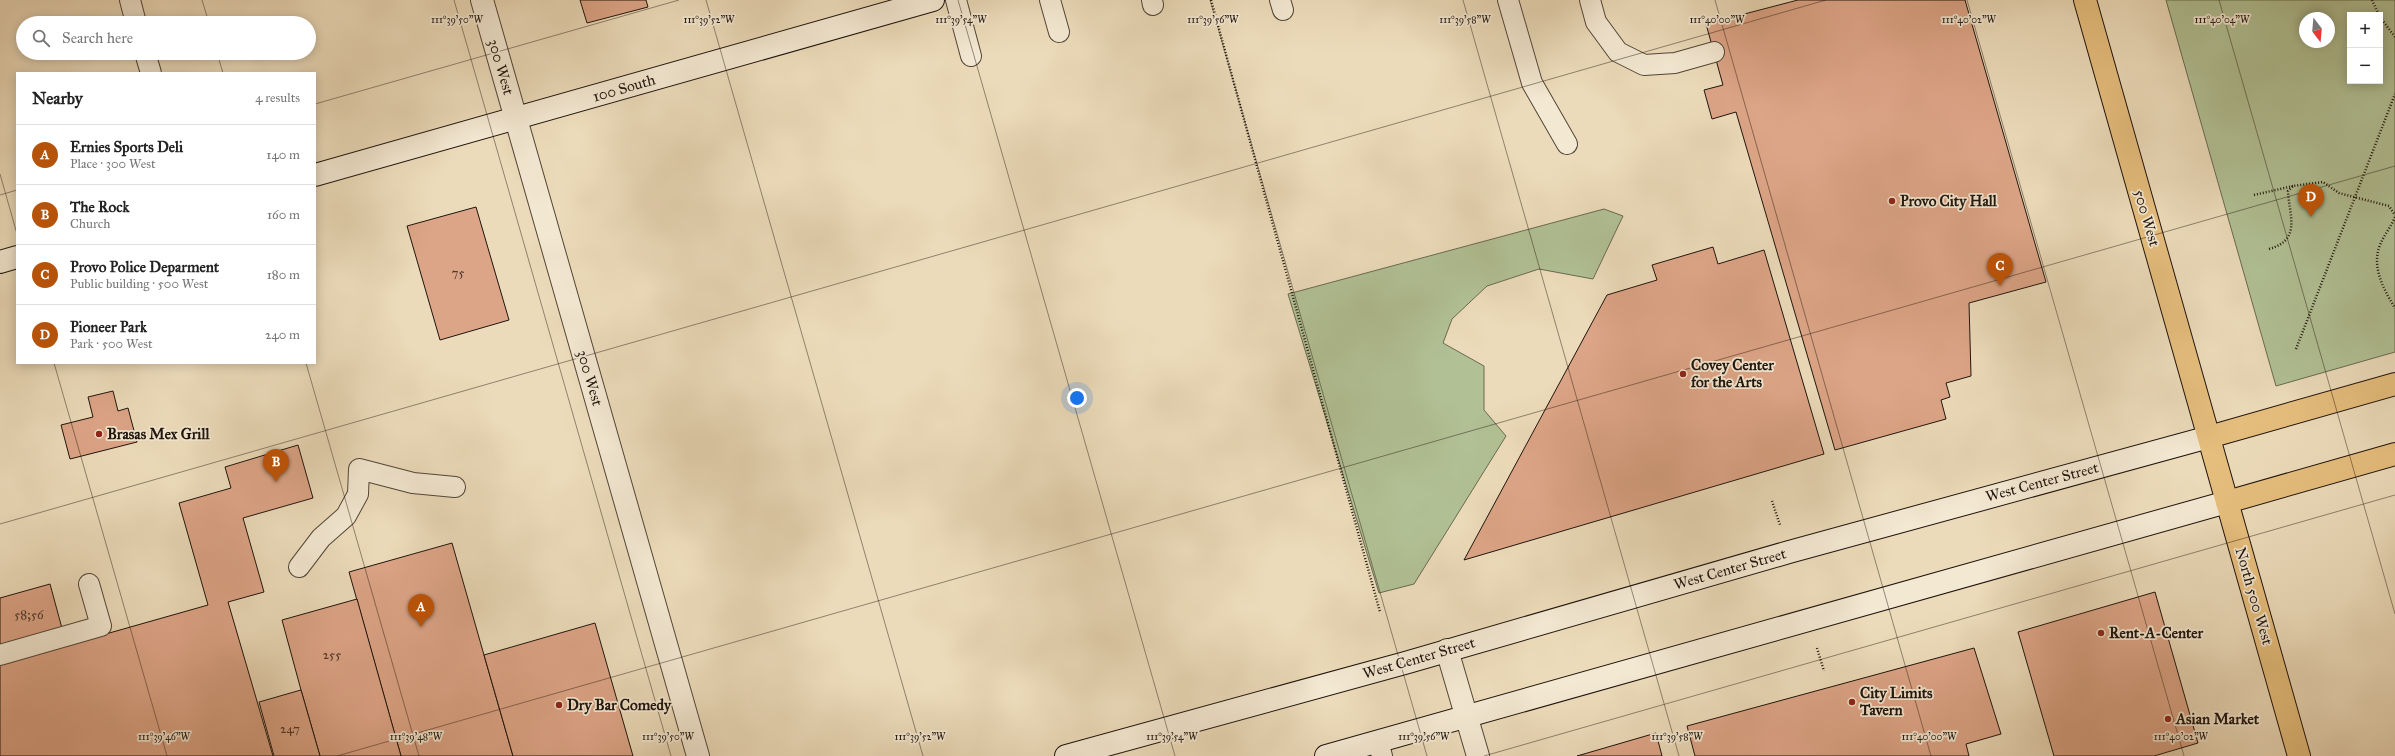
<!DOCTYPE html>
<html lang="en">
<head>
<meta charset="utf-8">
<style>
	body { margin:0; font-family:"IM FELL Great Primer",serif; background:#f6f6f6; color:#222 }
	.controls { position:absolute; right:12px; top:12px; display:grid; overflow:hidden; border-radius:0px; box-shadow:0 2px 10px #0003 }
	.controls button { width:36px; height:36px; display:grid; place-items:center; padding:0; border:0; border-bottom:1px solid #e0e0e0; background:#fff; color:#222; font:20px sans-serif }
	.compass { position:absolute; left:2299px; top:12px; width:36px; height:36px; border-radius:50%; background:#fff; box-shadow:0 2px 10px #0003; rotate:164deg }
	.you { position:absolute; left:1077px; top:398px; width:14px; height:14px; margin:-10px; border:3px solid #fff; border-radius:50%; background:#1a73e8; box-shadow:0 0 0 6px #1a73e833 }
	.badge { display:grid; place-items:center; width:26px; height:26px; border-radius:50%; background:#b45309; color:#fff; font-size:13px; font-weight:700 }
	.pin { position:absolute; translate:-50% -33px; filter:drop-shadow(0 1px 2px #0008) }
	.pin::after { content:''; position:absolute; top:21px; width:14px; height:12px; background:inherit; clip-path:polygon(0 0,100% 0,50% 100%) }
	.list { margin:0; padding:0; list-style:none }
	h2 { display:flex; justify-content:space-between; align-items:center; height:52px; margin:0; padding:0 16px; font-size:17px }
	h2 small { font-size:13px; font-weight:400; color:#767676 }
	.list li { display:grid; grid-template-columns:26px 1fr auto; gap:12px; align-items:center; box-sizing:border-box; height:60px; padding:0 16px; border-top:1px solid #e0e0e0 }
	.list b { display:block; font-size:15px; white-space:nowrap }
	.list p { margin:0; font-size:13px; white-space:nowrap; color:#767676 }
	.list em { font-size:13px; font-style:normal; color:#767676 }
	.icon { flex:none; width:22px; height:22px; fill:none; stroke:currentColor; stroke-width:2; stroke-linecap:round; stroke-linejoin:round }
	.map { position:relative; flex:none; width:2395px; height:756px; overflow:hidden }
	.search { position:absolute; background:#fff; box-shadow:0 2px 10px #0003; left:16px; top:16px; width:300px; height:44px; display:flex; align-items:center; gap:10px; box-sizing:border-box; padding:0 14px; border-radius:22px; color:#767676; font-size:15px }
	.panel { position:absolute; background:#fff; box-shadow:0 2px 10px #0003; left:16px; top:72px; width:300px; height:292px; border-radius:0px }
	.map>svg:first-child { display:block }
</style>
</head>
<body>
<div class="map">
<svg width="2395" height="756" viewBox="0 0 2395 756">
	<rect width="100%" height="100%" fill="#ecdbba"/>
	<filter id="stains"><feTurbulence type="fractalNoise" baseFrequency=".005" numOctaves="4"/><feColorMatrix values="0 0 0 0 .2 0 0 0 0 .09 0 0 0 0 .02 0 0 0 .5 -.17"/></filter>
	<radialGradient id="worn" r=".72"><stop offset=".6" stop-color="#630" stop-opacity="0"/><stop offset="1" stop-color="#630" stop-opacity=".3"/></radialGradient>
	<!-- green -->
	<g fill="#b1c195" stroke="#686a51" fill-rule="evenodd">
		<path d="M2166,0H2395V352L2276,386ZM2350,15H2380V81H2350ZM2305,18H2329V42H2305Z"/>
		<path d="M1604,209L1623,216L1593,279L1539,269L1487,286L1452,319L1443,343L1484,366V410L1506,436L1414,584L1379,593L1288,294Z"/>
	</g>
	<!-- building -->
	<g fill="#dda587" stroke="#1e140d">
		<path d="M580,0H646L648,7L587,23Z"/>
		<path d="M1798,0H1965L2046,282L1969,303L1971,376L1946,383L1950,397L1941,400L1946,419L1835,450L1736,112L1712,119L1704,90L1723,85L1706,24Z"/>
		<path d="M476,207L509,320L440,340L407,226Z"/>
		<path d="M1713,247L1718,264L1764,250L1824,454L1464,560L1607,295L1657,280L1652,265Z"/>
		<path d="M113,391L118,411L128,408L137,442L70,459L61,425L93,417L88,397Z"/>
		<path d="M298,445L313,498L243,518L264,592L228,602L273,756H0V664L208,605L179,503L231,488L225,467Z"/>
		<path d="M452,543L484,655L513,756H401L349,572Z"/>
		<path d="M50,584L63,632L0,649V598Z"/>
		<path d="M2155,592L2198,743L2154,756H2054L2018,632Z"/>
		<path d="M357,599L401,756H320L301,690L282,620Z"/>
		<path d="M595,623L633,756H513L484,655Z"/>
		<path d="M1974,648L2001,734L1966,744L1969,756H1695L1687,726Z"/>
		<path d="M301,690L320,756H274L259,702Z"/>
		<path d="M1656,733L1662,756H1577Z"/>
	</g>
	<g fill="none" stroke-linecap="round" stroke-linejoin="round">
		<!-- lane casing -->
		<g stroke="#524638" stroke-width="22">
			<g id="lane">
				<path d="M130,0L136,23"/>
				<path d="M956,0L971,56"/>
				<path d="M1050,0L1059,32"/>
				<path d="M1152,0L1153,5"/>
				<path d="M1280,0L1283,10"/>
				<path d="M1508,0L1532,83L1567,144"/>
				<path d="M1590,0L1596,22L1618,52L1644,65L1675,63L1714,52"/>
				<path d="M145,53L151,73"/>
				<path d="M299,567L321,538L346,516L358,494L359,469L413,483L455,487"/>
				<path d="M0,655L101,626L89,584"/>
				<path d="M1378,741L1382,756"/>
			</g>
		</g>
		<!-- street casing -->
		<g stroke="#524638" stroke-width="24">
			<g id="street">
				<path d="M482,0L698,756"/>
				<path d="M1447,650L1478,756"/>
			</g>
		</g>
		<!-- secondary casing -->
		<g stroke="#1e140d" stroke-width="24">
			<g id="secondary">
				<path d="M315,175L933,0"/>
				<path d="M0,262L17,257"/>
				<path d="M1066,756L1405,663L1789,552L2209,437"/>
				<path d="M1326,756L2227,502"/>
			</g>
		</g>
		<!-- primary casing -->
		<g stroke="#1e140d" stroke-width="24">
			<g id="primary">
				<path d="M2085,0L2299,756"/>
				<path d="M2209,437L2395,384"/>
				<path d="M2227,502L2395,454"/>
			</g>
		</g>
		<!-- path -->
		<g stroke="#1e140d" stroke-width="2.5" stroke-dasharray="1 2" stroke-linecap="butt">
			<path d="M1211,0L1380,612"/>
			<path d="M2372,0L2379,15"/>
			<path d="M2380,17L2395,37"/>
			<path d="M2254,195L2293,186"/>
			<path d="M2395,217C2391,227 2384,235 2380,245C2371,267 2384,290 2395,308"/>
			<path d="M2269,249C2302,240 2289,215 2288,191L2293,186L2323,182L2339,193L2389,206L2395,215"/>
			<path d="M2296,349L2395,94"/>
			<path d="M1772,501L1780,525"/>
			<path d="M1817,648L1824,671"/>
		</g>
		<!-- lane -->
		<use href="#lane" stroke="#f3e8d2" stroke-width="20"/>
		<!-- street -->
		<use href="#street" stroke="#f3e8d2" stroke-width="22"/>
		<!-- secondary -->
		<use href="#secondary" stroke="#f3e8d2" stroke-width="22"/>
		<!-- primary -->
		<use href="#primary" stroke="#e6be7d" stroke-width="22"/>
	</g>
	<!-- ticks -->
	<path fill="none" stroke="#1e140d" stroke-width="1" stroke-opacity="0.45" d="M202,0L209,23M454,0L671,756M706,0L923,756M958,0L1175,756M1210,0L1427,756M1463,0L1679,756M1715,0L1931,756M1967,0L2184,756M2219,0L2395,614M217,53L223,73M315,104L679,0M0,174L17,234M0,195L17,190M54,363L167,756M306,363L419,756M0,524L1826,0M337,756L2395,166M1484,756L2395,495"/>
	<!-- markers -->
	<g fill="#8f2418" stroke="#f3e8d2" stroke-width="1.5">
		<circle cx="1892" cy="201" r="4"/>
		<circle cx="1683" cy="374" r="4"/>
		<circle cx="99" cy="434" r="4"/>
		<circle cx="2101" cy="633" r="4"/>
		<circle cx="1852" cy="702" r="4"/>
		<circle cx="559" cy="705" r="4"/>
		<circle cx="2168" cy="719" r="4"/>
	</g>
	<g text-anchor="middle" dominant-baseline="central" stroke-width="3.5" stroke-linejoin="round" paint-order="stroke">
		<!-- number labels -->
		<g font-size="13" fill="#4e382c">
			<text x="458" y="273">75</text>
			<text x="29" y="615">58;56</text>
			<text x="332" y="655">255</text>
			<text x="290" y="729">247</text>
		</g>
		<!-- street labels -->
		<g font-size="15" fill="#1e140d" stroke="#f3e8d2">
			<text transform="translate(501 67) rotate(74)">300 West</text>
			<text transform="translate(624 88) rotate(-16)">100 South</text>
			<text transform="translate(2147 218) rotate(74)">500 West</text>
			<text transform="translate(590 378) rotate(74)">300 West</text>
			<text transform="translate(2042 482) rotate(-15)">West Center Street</text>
			<text transform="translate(1730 569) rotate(-16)">West Center Street</text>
			<text transform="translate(2254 596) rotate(74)">North 500 West</text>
			<text transform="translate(1419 658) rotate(-16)">West Center Street</text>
		</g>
		<!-- poi labels -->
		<g font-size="15" font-weight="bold" fill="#1e140d" stroke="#f3e8d2" text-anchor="start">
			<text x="1900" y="201">Provo City Hall</text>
			<text x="1691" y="365">Covey Center<tspan x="1691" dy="17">for the Arts</tspan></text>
			<text x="107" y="434">Brasas Mex Grill</text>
			<text x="2109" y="633">Rent-A-Center</text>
			<text x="1860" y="693">City Limits<tspan x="1860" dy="17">Tavern</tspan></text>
			<text x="567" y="705">Dry Bar Comedy</text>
			<text x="2176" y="719">Asian Market</text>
		</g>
	</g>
	<g font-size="10" text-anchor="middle" fill="#1e140d" stroke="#f3e8d2" stroke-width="3.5" stroke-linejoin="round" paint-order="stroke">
		<text x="457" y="23">111°39'50"W</text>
		<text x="709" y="23">111°39'52"W</text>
		<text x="961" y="23">111°39'54"W</text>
		<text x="1213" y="23">111°39'56"W</text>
		<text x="1465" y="23">111°39'58"W</text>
		<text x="1717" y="23">111°40'00"W</text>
		<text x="1969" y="23">111°40'02"W</text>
		<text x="2222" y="23">111°40'04"W</text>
		<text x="164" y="740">111°39'46"W</text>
		<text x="416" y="740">111°39'48"W</text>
		<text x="668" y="740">111°39'50"W</text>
		<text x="920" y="740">111°39'52"W</text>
		<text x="1172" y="740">111°39'54"W</text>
		<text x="1424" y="740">111°39'56"W</text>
		<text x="1677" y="740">111°39'58"W</text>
		<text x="1929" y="740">111°40'00"W</text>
		<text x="2181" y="740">111°40'02"W</text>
	</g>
	<rect width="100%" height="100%" filter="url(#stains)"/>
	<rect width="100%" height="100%" fill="url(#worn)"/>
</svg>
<div class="controls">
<button>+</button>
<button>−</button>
</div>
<svg class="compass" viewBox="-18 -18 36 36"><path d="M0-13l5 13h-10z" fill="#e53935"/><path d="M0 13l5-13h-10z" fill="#767676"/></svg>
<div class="you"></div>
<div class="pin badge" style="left:421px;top:627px">A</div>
<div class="pin badge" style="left:276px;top:482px">B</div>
<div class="pin badge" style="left:2000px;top:286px">C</div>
<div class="pin badge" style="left:2311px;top:217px">D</div>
<div class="search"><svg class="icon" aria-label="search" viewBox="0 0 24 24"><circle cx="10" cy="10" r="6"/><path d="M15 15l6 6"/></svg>Search here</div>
<section class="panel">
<h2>Nearby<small>4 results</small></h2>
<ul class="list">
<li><span class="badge">A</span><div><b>Ernies Sports Deli</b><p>Place · 300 West</p></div><em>140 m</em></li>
<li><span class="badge">B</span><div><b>The Rock</b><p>Church</p></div><em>160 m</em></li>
<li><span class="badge">C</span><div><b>Provo Police Deparment</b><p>Public building · 500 West</p></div><em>180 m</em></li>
<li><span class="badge">D</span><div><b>Pioneer Park</b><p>Park · 500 West</p></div><em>240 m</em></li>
</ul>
</section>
</div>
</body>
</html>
